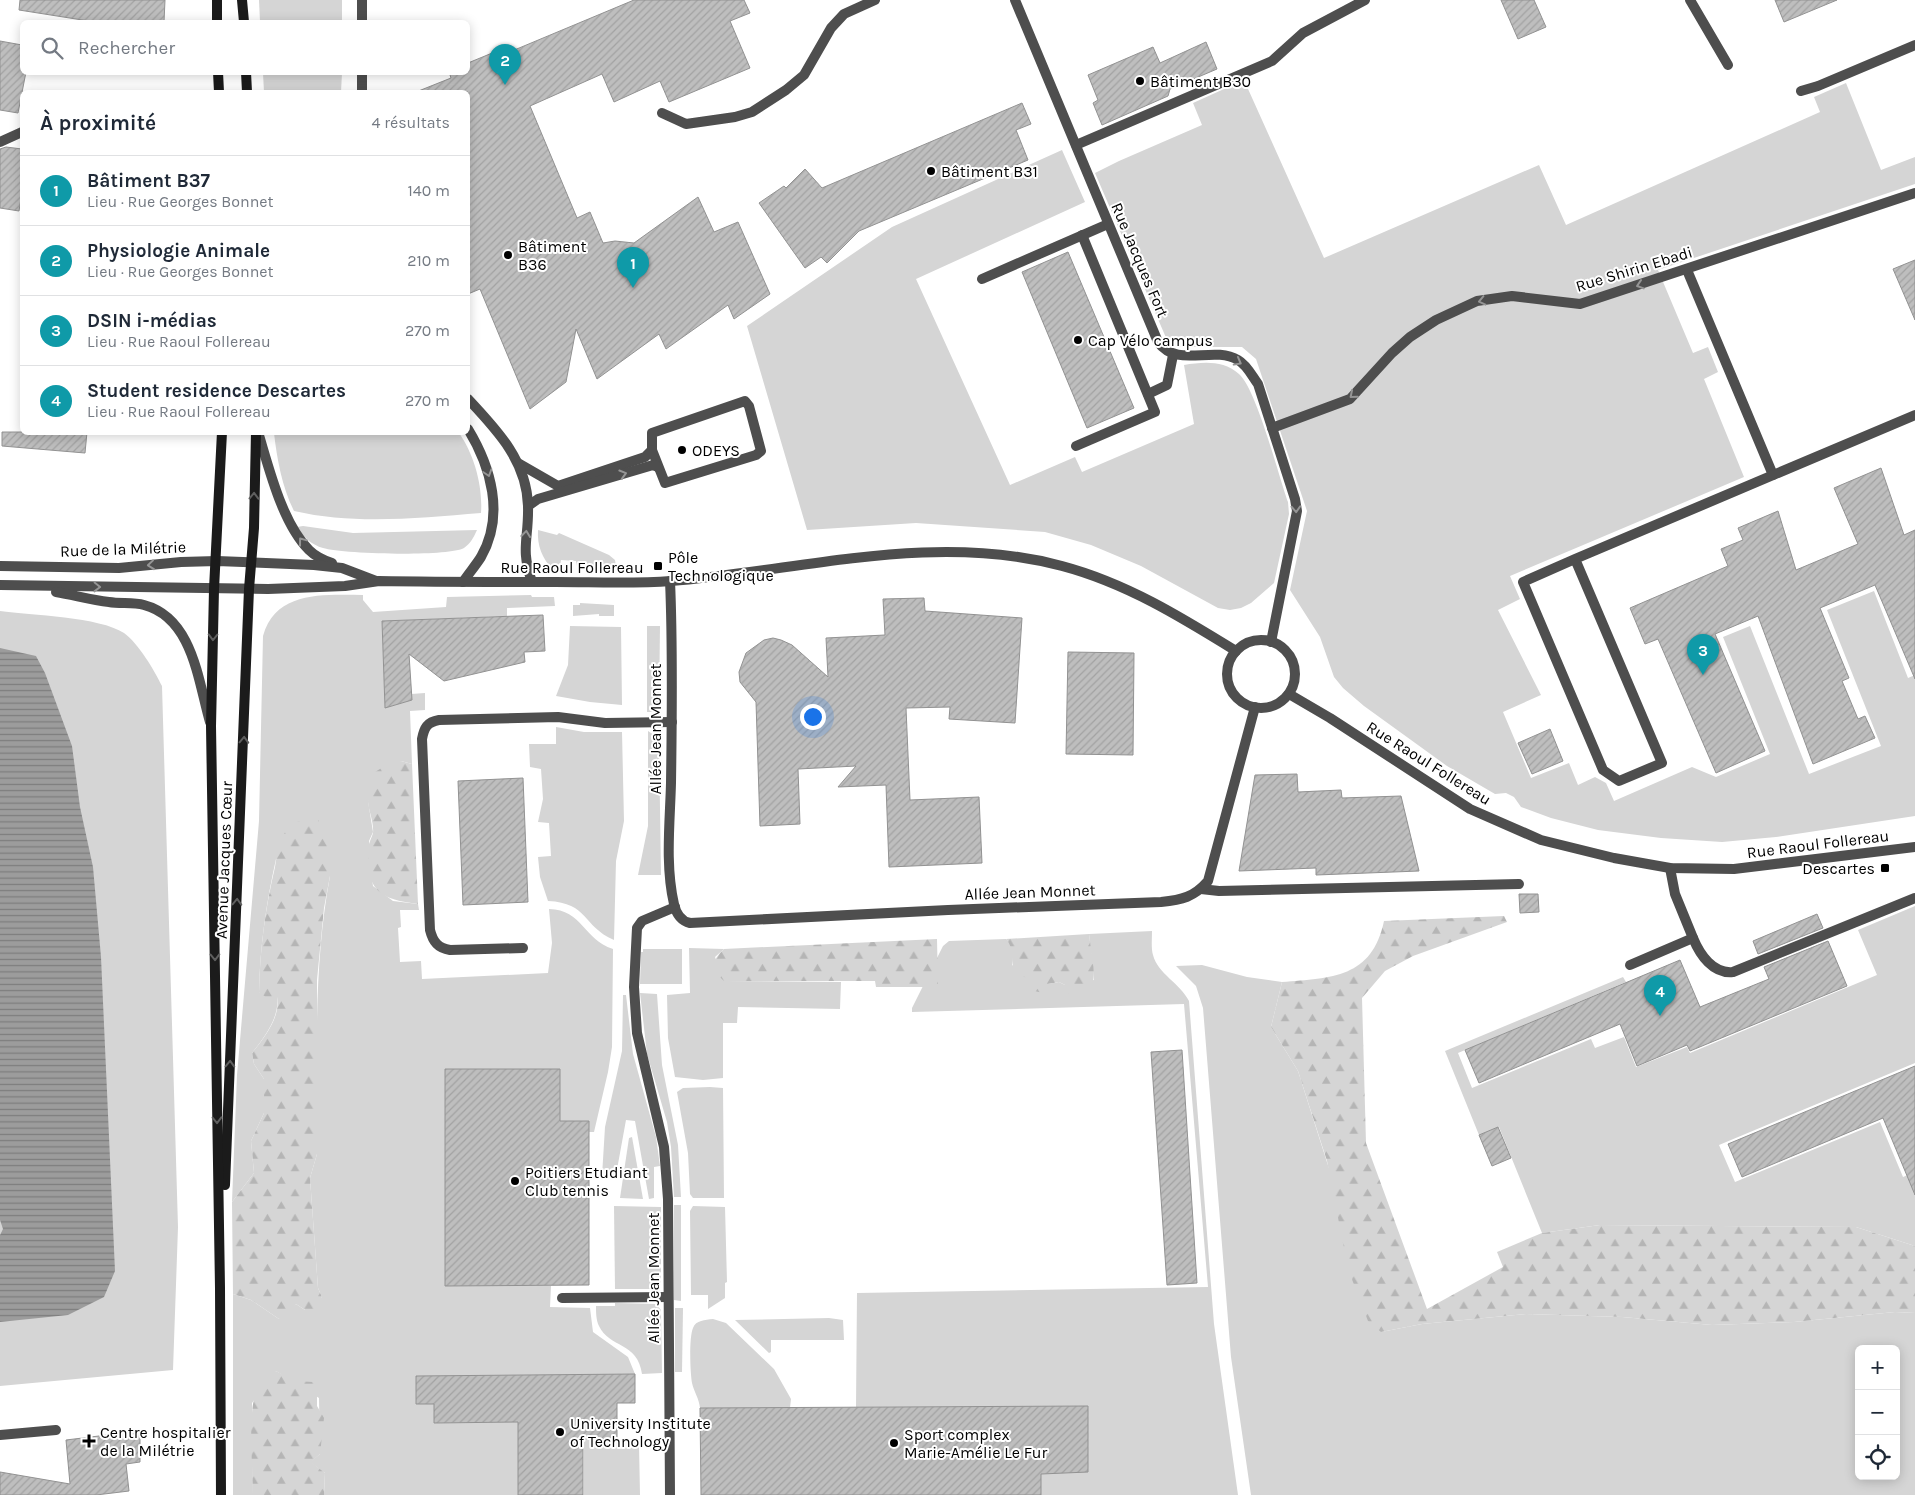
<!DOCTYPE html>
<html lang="fr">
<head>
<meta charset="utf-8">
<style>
	body { margin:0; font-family:Karla,sans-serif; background:#f6f6f7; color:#1f2937 }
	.controls { position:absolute; right:15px; bottom:15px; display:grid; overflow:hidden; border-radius:8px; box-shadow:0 2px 12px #0003 }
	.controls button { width:45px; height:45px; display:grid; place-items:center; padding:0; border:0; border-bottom:1px solid #e0e1e3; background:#fff; color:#1f2937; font:25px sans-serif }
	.you { position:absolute; left:812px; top:716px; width:18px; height:18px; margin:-12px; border:4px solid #fff; border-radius:50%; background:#1a73e8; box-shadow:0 0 0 8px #1a73e833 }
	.badge { display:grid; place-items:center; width:32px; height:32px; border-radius:50%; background:#d93025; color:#fff; font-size:16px; font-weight:700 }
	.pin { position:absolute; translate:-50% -41px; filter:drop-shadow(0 1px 2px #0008) }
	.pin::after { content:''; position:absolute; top:26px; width:18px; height:15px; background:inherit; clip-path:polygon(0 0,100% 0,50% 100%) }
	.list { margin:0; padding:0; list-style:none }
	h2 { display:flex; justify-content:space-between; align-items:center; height:65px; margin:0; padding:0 20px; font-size:21px }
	h2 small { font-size:16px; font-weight:400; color:#747a83 }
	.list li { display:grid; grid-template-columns:32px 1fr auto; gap:15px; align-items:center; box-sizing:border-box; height:70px; padding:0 20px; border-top:1px solid #e0e1e3 }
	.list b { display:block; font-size:19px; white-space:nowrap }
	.list p { margin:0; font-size:16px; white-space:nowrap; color:#747a83 }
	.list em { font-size:16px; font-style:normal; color:#747a83 }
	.icon { flex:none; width:28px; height:28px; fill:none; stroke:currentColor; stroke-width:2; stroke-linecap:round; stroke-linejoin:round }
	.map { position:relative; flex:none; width:1915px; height:1495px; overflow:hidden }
	.search { position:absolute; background:#fff; box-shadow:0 2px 12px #0003; left:20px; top:20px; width:450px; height:55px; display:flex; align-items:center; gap:12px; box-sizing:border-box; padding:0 18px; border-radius:8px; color:#747a83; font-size:19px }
	.panel { position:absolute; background:#fff; box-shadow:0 2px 12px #0003; left:20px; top:90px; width:450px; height:345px; border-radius:8px }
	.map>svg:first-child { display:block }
</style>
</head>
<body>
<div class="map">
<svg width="1915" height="1495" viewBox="0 0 1915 1495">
	<defs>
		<pattern id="forest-firs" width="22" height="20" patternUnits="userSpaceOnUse" patternTransform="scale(1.25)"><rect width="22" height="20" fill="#d5d5d5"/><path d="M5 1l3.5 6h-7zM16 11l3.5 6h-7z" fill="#b5b5b5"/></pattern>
		<pattern id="water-rules" width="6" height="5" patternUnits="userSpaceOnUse" patternTransform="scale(1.25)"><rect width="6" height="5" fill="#9c9c9c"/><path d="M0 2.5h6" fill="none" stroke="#7d7d7d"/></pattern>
		<pattern id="building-hatch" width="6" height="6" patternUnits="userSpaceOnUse" patternTransform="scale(1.25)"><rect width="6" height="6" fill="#bebebe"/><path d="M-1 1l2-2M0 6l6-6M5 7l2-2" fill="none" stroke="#a2a2a2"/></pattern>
	</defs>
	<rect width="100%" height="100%" fill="#fff"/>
	<!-- green -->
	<g fill="#d5d5d5" fill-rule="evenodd">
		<path d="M259,0H342V22H260Z"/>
		<path d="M263,73H342L341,92H264Z"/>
		<path d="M1244,80L1324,258L1539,165L1566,225L1820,112L1814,97L1846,83L1881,170L1915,157V184L1658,270L1693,353L1708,347L1718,372L1704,379L1744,477L1510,576L1520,599L1498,610L1541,695L1503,712L1531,778L1569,763L1578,785L1595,777L1606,783L1614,801L1692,767L1716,777L1770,754L1723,637L1750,626L1809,774L1881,746L1827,610L1874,591L1908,678L1915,675V816L1776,837L1722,842L1661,838L1598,830L1551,818L1521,807L1514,797L1506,793L1495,794L1447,766L1364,706L1343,688L1334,677L1320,637L1290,590L1307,511L1256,359L1242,347H1182L1172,345L1167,340L1095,173L1119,161L1202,125L1193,103Z"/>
		<path d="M1062,150L1085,202L916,279L1010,485L1075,457L1082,472L1194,424L1184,365C1203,362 1223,360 1239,374C1256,388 1279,477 1288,502L1289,514L1274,583L1251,603L1241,608L1230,610L1218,608L1141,566L1091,545L1045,532L916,523L807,530L747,326L892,227Z"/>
		<path d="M274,433H459C474,454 483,486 481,513C418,518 355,525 294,511C282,487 277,459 274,433Z"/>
		<path d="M303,526L353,533L477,530C474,537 470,544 464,548C448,557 342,554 323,548C312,545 303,537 297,527Z"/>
		<path d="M538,530L557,535L559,533L609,555L615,560L616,567L577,566L576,561L561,560L559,572L553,570C542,558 537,546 538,530Z"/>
		<path d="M363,595V600L373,612L446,607L447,597L531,595L532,597H554L555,606L507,608V616L382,621L385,708L412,700L411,694L425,693V710L410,711L412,764L401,761L368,801L373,832L369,841V858L373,886L393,901L418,904L419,910H400L401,927L398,928L400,962L421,961L422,979L548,973L552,943L549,909C583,910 583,939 613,949L612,1047L608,1072L594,1132H589V1121H560V1069H445V1285L551,1286L550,1307L590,1308L593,1332L628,1357L635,1374L434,1404L435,1423L518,1422V1495H324L325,1473L310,1462L320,1454L319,1398L276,1371L252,1403L253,1495H233V1294L251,1300L279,1319L296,1304L305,1310L322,1297L318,1288L310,1178L317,1154C317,1061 313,967 330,876L276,859C266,904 260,946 259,992L277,997C280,1017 264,1038 252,1053L254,1064L264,1079V1113L251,1141L254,1173L232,1202L237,1075L259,821L263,636C276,590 325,595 363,595Z"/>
		<path d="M580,603L614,605V616H599V614L573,616V605H580Z"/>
		<path d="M0,611C31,615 100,617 124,633C139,644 154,670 162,686L178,1227L173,1370L0,1386Z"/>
		<path d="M570,626L621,627L622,705L590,702L556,696L568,665Z"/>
		<path d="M647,626H660L659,708L654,712H647Z"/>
		<path d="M556,727L584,732H622L624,821L616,861L614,940C582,926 589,903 548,901L540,877L538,857L551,856L549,823L538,822L543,799L541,769L530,767L529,744H556Z"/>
		<path d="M648,731L657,737L659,742L661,875H638L648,826Z"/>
		<path d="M1915,906V1063L1719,1145L1735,1182L1880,1122L1903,1177L1915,1172V1246L1856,1227L1600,1225L1542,1233L1499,1127L1479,1135L1445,1051L1623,977L1626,982L1458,1053L1472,1088L1591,1039L1595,1048L1624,1037L1636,1067L1687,1047L1690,1053L1877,975L1858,930Z"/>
		<path d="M1152,931C1152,939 1151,948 1153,955C1158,974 1180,983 1189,1001L1214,1324L1238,1495H1041V1474L1088,1471V1406L856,1407L857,1293L1208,1287L1184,1004L912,1012V1008L943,946L949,941L1006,939L1012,946V965L1048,984L1059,982L1065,985L1094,980L1089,934Z"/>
		<path d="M689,948L724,949L715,957L724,981L841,982L840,1009L738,1007L737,1023H723V1078L703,1080L675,1077L668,1038L667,995L690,993Z"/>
		<path d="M643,949H682V984H640L641,952H643Z"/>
		<path d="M1202,965L1247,977L1282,982L1271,1027L1298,1071L1381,1332L1422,1324L1526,1314L1622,1317L1712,1325L1794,1322L1895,1312L1915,1313V1495H1251L1231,1357L1203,1008L1196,986L1176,966ZM1859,1349H1896V1476H1859Z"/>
		<path d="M640,993L657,994L662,1065L678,1145L681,1197H674L671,1147L667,1122L647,1054Z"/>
		<path d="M623,995H626L633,1054L656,1137L660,1166L654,1167V1198L649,1199L635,1121L626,1120L616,1175L602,1176L605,1127L622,1051Z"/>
		<path d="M710,1087L723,1088L724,1198H693L690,1194L688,1153L677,1092L683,1088Z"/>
		<path d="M632,1137L643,1199L620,1198L629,1138Z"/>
		<path d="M674,1205H681V1301L674,1300Z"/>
		<path d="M614,1206L661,1207V1284L654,1289H615Z"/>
		<path d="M693,1206L725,1207L727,1282L725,1283V1298L708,1309V1295H691L690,1211Z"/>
		<path d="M615,1303L656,1304L661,1310L662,1373L642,1374C638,1342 609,1348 599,1326C596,1320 596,1312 596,1306H615Z"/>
		<path d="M675,1308H683L682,1372H675Z"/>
		<path d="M829,1318L843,1320L844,1340H771V1352L769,1353L735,1320Z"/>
		<path d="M713,1319L726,1323L774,1369L791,1399L790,1408H700C699,1398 694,1392 692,1383C690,1372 689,1337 693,1328C696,1320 705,1320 713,1319Z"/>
		<path d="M584,1423H597V1439H633L639,1444L640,1495H584Z"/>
	</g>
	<!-- forest -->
	<g fill="url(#forest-firs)">
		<path d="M401,761L412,764L418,904C376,899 365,888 369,844C370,840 372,837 373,833C374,823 369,812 368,802C368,792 372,781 375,772L388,764Z"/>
		<path d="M318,819L328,844L330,876L324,908L317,980V1154L310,1178L318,1288L322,1297L314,1310H305L296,1304L286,1318L279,1319L251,1300L233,1294L232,1202L254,1173L251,1141L264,1113V1079L254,1064L252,1053C264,1038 281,1017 277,997L268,999L259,992C260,949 265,909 275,867C277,854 280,836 289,827C297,819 308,820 318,819Z"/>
		<path d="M1504,916L1507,922L1413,956L1385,971L1362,998L1366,1143L1427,1309L1503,1267L1497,1252L1542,1233L1600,1225L1856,1227L1915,1246V1313L1895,1312L1794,1322L1712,1325L1622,1317L1526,1314L1422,1324L1381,1332L1368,1321L1348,1269L1327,1161L1298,1071L1271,1027L1282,982C1332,978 1372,978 1384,921Z"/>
		<path d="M1089,934C1091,954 1106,1007 1069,994L1065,985L1059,982L1048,984L1044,993L1034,991L1029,979C1001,968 1020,956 1006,939Z"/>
		<path d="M937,939L938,987H876L875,981H724C711,969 711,961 724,949Z"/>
		<path d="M276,1371L295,1381L313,1382L317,1386V1406L324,1418L320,1454L311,1462L325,1473L324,1495H253C253,1468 247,1411 257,1389C261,1379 267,1374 276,1371Z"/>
	</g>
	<!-- water -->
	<path fill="url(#water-rules)" d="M0,648L36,656L45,673L72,746L80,807L93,867L101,957L115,1271L104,1297L68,1315L0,1322V1235L3,1229L0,1220Z"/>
	<!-- building -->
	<g fill="url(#building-hatch)" stroke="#929292">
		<path d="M20,0H165L164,22H95L19,10Z"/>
		<path d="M634,0H744L750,13L730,21L750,68L669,102L660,81L614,102L602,74L530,106L577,218L590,212L603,243L615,241L634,243L698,197L714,232L738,222L770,294L734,319L728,305L666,349L659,334L597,379L576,329L566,382L530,409L480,289L468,294V92H416L451,78L449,72H468V63L497,51L500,56Z"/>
		<path d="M1501,0H1534L1546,27L1518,39Z"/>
		<path d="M1775,0H1837L1784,22Z"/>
		<path d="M0,41L22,45V72H26L18,113L0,110Z"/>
		<path d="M1206,42L1217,69L1170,89L1168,96L1102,125L1093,103L1098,100L1088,75L1153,47L1160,63Z"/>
		<path d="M1022,103L1031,124L1016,130L1028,160L859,231L827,263L821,257L805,268L759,203L784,186L786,188L805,169L822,188Z"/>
		<path d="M6,147L22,149V192L19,211L0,208V149Z"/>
		<path d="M1068,252L1134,408L1087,428L1022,272Z"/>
		<path d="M1915,260V320L1893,269Z"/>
		<path d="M2,432H87L85,453L2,446Z"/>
		<path d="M1881,468L1904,535L1915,530V679L1875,585L1820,608L1849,678L1842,681L1858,719L1865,716L1875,738L1813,764L1758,616L1715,634L1765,751L1716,773L1658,639L1645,644L1630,608L1728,566L1721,549L1743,540L1738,528L1778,511L1796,570L1858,544L1834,488Z"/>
		<path d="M924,598L925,611L1022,618L1015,723L949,719L950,707L906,708L910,800L979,797L982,863L889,867L886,785L838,787L856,766L798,769L800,824L760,826L756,702L740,682L739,672L746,653L764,640L773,638L781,640L792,645L828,677L826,638L885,635L883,599Z"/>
		<path d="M543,615L545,651L524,652L525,662L444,681L409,654L412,700L385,708L382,621Z"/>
		<path d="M1068,652L1134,653L1133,755L1066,754Z"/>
		<path d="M1550,729L1563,761L1532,774L1518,743Z"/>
		<path d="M1297,774L1298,792L1341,790L1342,798L1401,796L1419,871L1316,875V868L1239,871L1255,775Z"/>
		<path d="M523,778L528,902L463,905L458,781Z"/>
		<path d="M1519,894H1538L1539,912L1520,913Z"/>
		<path d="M1817,914L1823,928L1758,954L1753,941Z"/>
		<path d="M1828,941L1847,986L1690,1051L1687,1045L1637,1066L1620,1024L1479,1083L1465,1050L1680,960L1700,1007L1769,979L1764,967Z"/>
		<path d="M1182,1050L1197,1283L1167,1285L1151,1052Z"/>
		<path d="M1915,1066V1195L1883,1118L1742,1177L1728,1144Z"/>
		<path d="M445,1069H560V1121H589V1285L445,1286Z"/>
		<path d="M1498,1127L1511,1158L1492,1166L1479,1135Z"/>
		<path d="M635,1374V1403H617V1439H583V1495H518V1422L434,1423V1404H416V1376Z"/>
		<path d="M1088,1406V1472L1041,1474V1495H701L700,1408Z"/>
		<path d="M140,1431V1462L126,1464L129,1491L96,1495H0V1472L70,1484L66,1440Z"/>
	</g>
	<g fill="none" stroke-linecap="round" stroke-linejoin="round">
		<!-- service -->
		<g stroke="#4e4e4e" stroke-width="10">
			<path d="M1690,0L1728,65"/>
			<path d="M1801,91L1818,86L1915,45"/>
			<path d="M1076,145L1272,61L1303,33L1365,0"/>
			<path d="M1687,270L1773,475"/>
			<path d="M982,279L1108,224"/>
			<path d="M1148,394L1167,385L1173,355"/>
			<path d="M745,401L749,406L761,451L756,455L665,483L652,450V433Z"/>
			<path d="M1076,446L1155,412L1082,235"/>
			<path d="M518,463L558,486L645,457L652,450"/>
			<path d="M528,506L538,499L653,465L658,467"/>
			<path d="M1575,559L1662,763L1619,781L1603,770L1523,582L1575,559L1915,415"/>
			<path d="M1201,889L1219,891L1519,884"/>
			<path d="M1693,938C1700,955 1713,974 1733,972L1915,898"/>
			<path d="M523,948L450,950C438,948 433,942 430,930L422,739C424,728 427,722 439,720L558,717L605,723L672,722"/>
			<path d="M1630,965L1693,938L1675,894L1670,868"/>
			<path d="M562,1298L668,1297"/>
			<path d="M0,1435L56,1430"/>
		</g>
		<!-- minor -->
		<g stroke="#4e4e4e" stroke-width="10">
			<path d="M362,0V22"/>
			<path d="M1015,0L1158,342C1178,369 1212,345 1238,360C1247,365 1252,376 1258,384L1295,499L1297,511L1271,642"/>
			<path d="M362,72V92"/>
			<path d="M662,113L686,124L735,117L752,112L786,90L804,75L831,28L844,14L875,0"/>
			<path d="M0,142L22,132"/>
			<path d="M468,399C497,430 527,461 528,506C529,539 520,548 532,582"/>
			<path d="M1272,428L1350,399L1392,353L1410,337L1436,320L1477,301L1512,296L1580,304L1915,193"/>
			<path d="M670,581C673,648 672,716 671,783C670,822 665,865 674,904C676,913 681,921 690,923L948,910L1161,902C1182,900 1194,897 1208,881L1255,707"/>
			<path d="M463,582C469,573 476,565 481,557C505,515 491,467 468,429"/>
			<path d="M670,1495L668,1199L664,1147L637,1033L634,987L637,928L642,921L675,907"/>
		</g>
		<!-- tertiary -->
		<g stroke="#4e4e4e" stroke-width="10">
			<path d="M258,432C269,468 282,523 309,550C315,556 323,560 332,563"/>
			<path d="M0,566L119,568L181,562L217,561L314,565L342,568L376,581"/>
			<path d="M0,585L268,589L345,586L379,581C438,582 497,582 556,582C594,582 633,584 671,581C801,571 932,531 1062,566C1126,583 1181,617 1236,651"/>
			<path d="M56,592C74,595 91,600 109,602C120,604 133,602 144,605C193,618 198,681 210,722"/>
			<circle cx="1261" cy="674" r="34"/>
			<path d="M1289,694L1330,718L1470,809L1541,840L1614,858L1670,868L1734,869L1915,847"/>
		</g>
		<!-- secondary -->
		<g stroke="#1b1b1b" stroke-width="10">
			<path d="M217,0V22"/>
			<path d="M242,0L244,22"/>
			<path d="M218,72L219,92"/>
			<path d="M246,72L247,92"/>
			<path d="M225,1185L249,589L254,528L256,432"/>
			<path d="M221,1495L220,1288L211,726L214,589L222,432"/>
		</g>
	</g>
	<!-- one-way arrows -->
	<defs><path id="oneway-chevron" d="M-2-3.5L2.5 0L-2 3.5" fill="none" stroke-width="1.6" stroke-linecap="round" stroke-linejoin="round" transform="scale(1.25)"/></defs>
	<g stroke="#959595">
		<use href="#oneway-chevron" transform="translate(1640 285) rotate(162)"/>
		<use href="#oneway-chevron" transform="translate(1482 301) rotate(167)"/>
		<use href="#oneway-chevron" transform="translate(1238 362) rotate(29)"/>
		<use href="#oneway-chevron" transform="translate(1353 395) rotate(140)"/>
		<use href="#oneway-chevron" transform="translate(488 473) rotate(72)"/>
		<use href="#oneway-chevron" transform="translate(623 474) rotate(-17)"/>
		<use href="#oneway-chevron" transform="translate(1296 509) rotate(87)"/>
		<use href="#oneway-chevron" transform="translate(526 534) rotate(-83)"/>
		<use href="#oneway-chevron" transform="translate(302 541) rotate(-127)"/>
		<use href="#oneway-chevron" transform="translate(151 565) rotate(174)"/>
		<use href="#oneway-chevron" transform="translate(97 587) rotate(1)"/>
	</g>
	<g stroke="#5f5f5f">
		<use href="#oneway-chevron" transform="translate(254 496) rotate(-89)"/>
		<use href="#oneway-chevron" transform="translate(213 637) rotate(91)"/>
		<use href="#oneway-chevron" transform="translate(244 740) rotate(-88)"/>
		<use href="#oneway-chevron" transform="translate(237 902) rotate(-88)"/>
		<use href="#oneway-chevron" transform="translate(215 957) rotate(89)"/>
		<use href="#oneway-chevron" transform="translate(230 1064) rotate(-88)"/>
		<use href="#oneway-chevron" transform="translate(217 1120) rotate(89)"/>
	</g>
	<!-- markers -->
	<g fill="#000" stroke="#fff" stroke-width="2">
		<circle cx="1140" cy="81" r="5"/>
		<circle cx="931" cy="171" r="5"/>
		<circle cx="508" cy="255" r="5"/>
		<circle cx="1078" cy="340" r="5"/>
		<circle cx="682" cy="450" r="5"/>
		<rect x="653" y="561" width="10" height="10" rx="2.5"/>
		<rect x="1880" y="863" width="10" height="10" rx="2.5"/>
		<circle cx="515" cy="1181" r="5"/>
		<circle cx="560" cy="1432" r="5"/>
		<path d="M86.5 1433.5h5v5h5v5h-5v5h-5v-5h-5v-5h5z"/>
		<circle cx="894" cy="1443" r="5"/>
	</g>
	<g text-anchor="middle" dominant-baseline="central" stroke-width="4" stroke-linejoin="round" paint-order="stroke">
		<!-- poi labels -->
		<g font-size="16" fill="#000" stroke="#fff" text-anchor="start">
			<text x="1150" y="81">Bâtiment B30</text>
			<text x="941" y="171">Bâtiment B31</text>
			<text x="518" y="246">Bâtiment<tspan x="518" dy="18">B36</tspan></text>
			<text x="1088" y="340">Cap Vélo campus</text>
			<text x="692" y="450">ODEYS</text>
			<text x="668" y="557">Pôle<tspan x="668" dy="18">Technologique</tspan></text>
			<text x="1875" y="868" text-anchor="end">Descartes</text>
			<text x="525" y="1172">Poitiers Etudiant<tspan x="525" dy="18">Club tennis</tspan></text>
			<text x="570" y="1423">University Institute<tspan x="570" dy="18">of Technology</tspan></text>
			<text x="100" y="1432">Centre hospitalier<tspan x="100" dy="18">de la Milétrie</tspan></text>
			<text x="904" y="1434">Sport complex<tspan x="904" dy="18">Marie-Amélie Le Fur</tspan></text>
		</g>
		<!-- street labels -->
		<g font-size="16" fill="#000" stroke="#fff">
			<text transform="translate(1140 260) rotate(67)">Rue Jacques Fort</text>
			<text transform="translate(1634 269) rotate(-17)">Rue Shirin Ebadi</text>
			<text transform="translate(123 549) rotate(-2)">Rue de la Milétrie</text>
			<text x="572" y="567">Rue Raoul Follereau</text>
			<text transform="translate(655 729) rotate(-90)">Allée Jean Monnet</text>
			<text transform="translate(1429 763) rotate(32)">Rue Raoul Follereau</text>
			<text transform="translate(1818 844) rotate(-7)">Rue Raoul Follereau</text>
			<text transform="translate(224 860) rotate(-88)">Avenue Jacques Cœur</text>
			<text transform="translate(1030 892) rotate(-2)">Allée Jean Monnet</text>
			<text transform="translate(653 1278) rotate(-90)">Allée Jean Monnet</text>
		</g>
	</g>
</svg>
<div class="controls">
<button>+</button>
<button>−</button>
<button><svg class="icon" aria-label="locate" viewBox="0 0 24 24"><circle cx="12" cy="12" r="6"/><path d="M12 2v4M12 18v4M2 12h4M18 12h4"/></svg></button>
</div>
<div class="you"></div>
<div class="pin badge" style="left:633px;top:288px;background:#0f9aa8">1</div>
<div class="pin badge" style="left:505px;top:85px;background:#0f9aa8">2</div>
<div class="pin badge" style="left:1703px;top:675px;background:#0f9aa8">3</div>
<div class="pin badge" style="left:1660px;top:1016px;background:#0f9aa8">4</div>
<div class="search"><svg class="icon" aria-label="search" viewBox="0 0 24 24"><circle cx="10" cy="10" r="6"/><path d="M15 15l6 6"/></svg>Rechercher</div>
<section class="panel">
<h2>À proximité<small>4 résultats</small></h2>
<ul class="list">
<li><span class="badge" style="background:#0f9aa8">1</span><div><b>Bâtiment B37</b><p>Lieu · Rue Georges Bonnet</p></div><em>140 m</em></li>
<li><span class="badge" style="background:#0f9aa8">2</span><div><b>Physiologie Animale</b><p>Lieu · Rue Georges Bonnet</p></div><em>210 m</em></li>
<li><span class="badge" style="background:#0f9aa8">3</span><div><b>DSIN i-médias</b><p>Lieu · Rue Raoul Follereau</p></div><em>270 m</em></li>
<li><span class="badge" style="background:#0f9aa8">4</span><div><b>Student residence Descartes</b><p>Lieu · Rue Raoul Follereau</p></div><em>270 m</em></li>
</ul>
</section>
</div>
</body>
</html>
